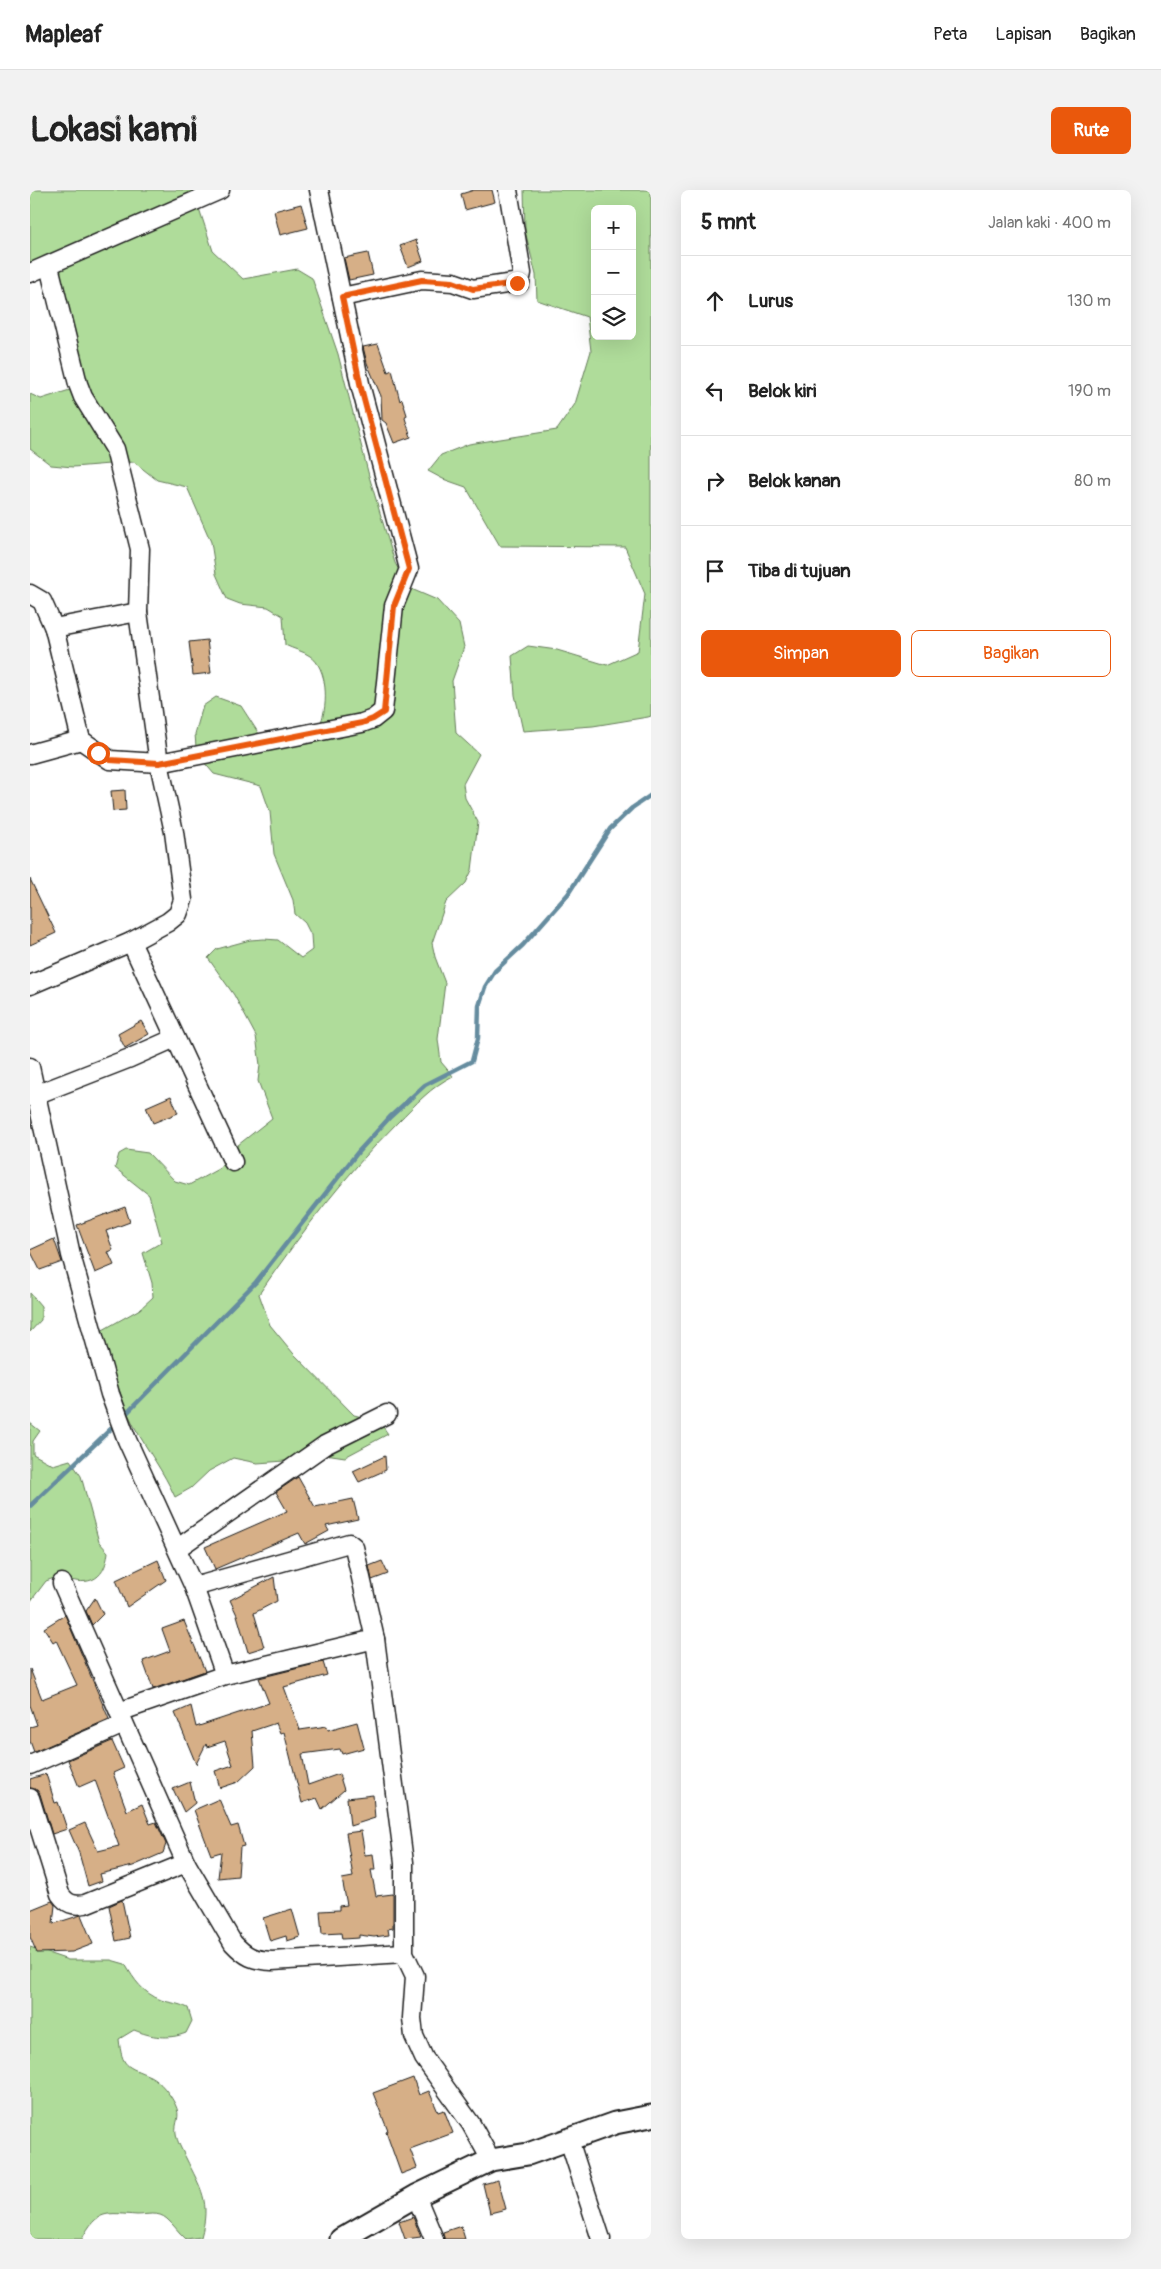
<!DOCTYPE html>
<html lang="id">
<head>
<meta charset="utf-8">
<style>
	body { margin:0; font-family:Pangolin,sans-serif; background:#f2f2f2; color:#222 }
	.controls { position:absolute; right:15px; top:15px; display:grid; overflow:hidden; border-radius:8px; box-shadow:0 5px 20px #0002 }
	.controls button { width:45px; height:45px; display:grid; place-items:center; padding:0; border:0; border-bottom:1px solid #e0e0e0; background:#fff; color:#222; font:25px sans-serif }
	.stop { position:absolute; width:15px; height:15px; margin:-11px; border:4px solid #ea580c; border-radius:50%; background:#fff }
	.stop.end { background:#ea580c; border-color:#fff; box-shadow:0 1px 5px #0008 }
	.list { margin:0; padding:0; list-style:none }
	h2 { display:flex; justify-content:space-between; align-items:center; height:65px; margin:0; padding:0 20px; font-size:21px }
	h2 small { font-size:16px; font-weight:400; color:#767676 }
	.list li { display:grid; grid-template-columns:32px 1fr auto; gap:15px; align-items:center; box-sizing:border-box; height:90px; padding:0 20px; border-top:1px solid #e0e0e0 }
	.list b { display:block; font-size:19px; white-space:nowrap }
	.list em { font-size:16px; font-style:normal; color:#767676 }
	.actions { display:flex; gap:10px; padding:15px 20px }
	.actions a { flex:1; padding:11px 0; border:1px solid #ea580c; border-radius:8px; text-align:center; font-size:18px; color:#ea580c }
	.actions .main { background:#ea580c; color:#fff }
	.icon { flex:none; width:28px; height:28px; fill:none; stroke:currentColor; stroke-width:2; stroke-linecap:round; stroke-linejoin:round }
	.map { position:relative; flex:none; width:621px; height:2049px; overflow:hidden; border-radius:8px }
	header { display:flex; align-items:center; gap:30px; box-sizing:border-box; height:70px; padding:0 25px; background:#fff; border-bottom:1px solid #e0e0e0 }
	header strong { font-size:24px }
	nav { display:flex; gap:28px; margin-inline-start:auto; font-size:18px }
	.intro { display:flex; align-items:center; justify-content:space-between; box-sizing:border-box; height:120px; padding:0 30px }
	h1 { margin:0; font-size:35px }
	.button { padding:12px 22px; border-radius:8px; background:#ea580c; color:#fff; font-size:18px; font-weight:700 }
	main { display:flex; gap:30px; padding:0 30px }
	aside { flex:1; background:#fff; border-radius:8px; box-shadow:0 5px 20px #0002 }
	.map>svg:first-child { display:block }
</style>
</head>
<body>
<header>
<strong>Mapleaf</strong>
<nav><a>Peta</a><a>Lapisan</a><a>Bagikan</a></nav>
</header>
<div class="intro"><h1>Lokasi kami</h1><a class="button">Rute</a></div>
<main>
<div class="map">
<svg width="621" height="2049" viewBox="0 0 621 2049">
	<rect width="100%" height="100%" fill="#fff"/>
	<filter id="ink" filterUnits="userSpaceOnUse"><feTurbulence type="fractalNoise" baseFrequency=".02" numOctaves="2"/><feDisplacementMap in="SourceGraphic" scale="10" xChannelSelector="R" yChannelSelector="G"/><feConvolveMatrix kernelMatrix="1 2 1 2 8 2 1 2 1" color-interpolation-filters="sRGB"/></filter>
	<g filter="url(#ink)">
		<!-- green -->
		<g fill="#afdc9a" stroke="#667c5b" fill-rule="evenodd">
			<path d="M0,0H163L183,61L213,89L267,79L282,88L308,164L339,286L365,373L379,398L407,410L429,434L434,457L422,491L426,543L449,564L433,594L435,608L448,632L442,680L436,693L416,712L402,753L405,767L415,793L408,849L411,872L423,886C401,897 386,914 368,932C316,984 271,1043 229,1104L240,1135L263,1163L324,1225L349,1231L358,1244L315,1267L282,1262L255,1271L227,1273L203,1268L179,1281L161,1298L145,1307C134,1282 117,1260 104,1236C89,1207 81,1173 71,1141L110,1119L123,1107L122,1093L113,1063L132,1052L119,1005L85,978L89,964L96,960L118,963L145,991L159,995L190,978L203,959L242,928L228,891L230,875L226,846L204,805L178,768L187,759L220,750L234,749L248,750L271,768L282,760L281,745L275,733L265,724L263,710L244,664L240,622L231,596L184,584L172,570L166,557L165,544L173,516L186,507L211,516L231,547L291,532C298,515 298,478 280,466C273,461 263,459 255,455L253,426L238,417L210,414L197,409L186,384L181,352L157,297L127,290L104,272L43,277L21,275L0,259V204L11,209L43,199L25,68L0,74Z"/>
			<path d="M494,0H621V526L618,527L563,536L493,541L485,505L482,466L498,456L527,460L577,475L608,461L615,404L595,357L470,356L436,297L413,289L398,281L411,265L439,254L527,240L545,214L561,161L557,127L507,110L506,85L495,41ZM565,19H602V146H565Z"/>
			<path d="M0,1103L11,1116V1130L0,1142Z"/>
			<path d="M0,1233L10,1241L3,1251V1264L23,1275L40,1270L51,1286L69,1352L78,1362C75,1393 55,1397 29,1386L16,1391L0,1412Z"/>
			<path d="M0,1757L38,1770H81L95,1774C105,1791 112,1802 131,1810C140,1813 148,1813 158,1818L162,1831L156,1843C139,1850 121,1847 104,1840L89,1849C92,1878 97,1876 120,1886C130,1891 140,1904 145,1914C152,1927 144,1933 146,1943C147,1952 152,1960 156,1968C171,1999 181,2011 171,2047L156,2049C149,2043 144,2035 137,2029C128,2021 118,2025 107,2025C77,2023 67,2019 52,2049H0Z"/>
		</g>
		<g fill="none" stroke-linecap="round" stroke-linejoin="round">
			<!-- stream -->
			<g stroke="#658c9f" stroke-width="4.5">
				<path d="M93,1227L226,1092L328,962L360,927L395,895L442,871L448,848L449,816L455,797L465,781L493,755L538,704L580,639L602,618L621,605"/>
				<path d="M0,1316L86,1234"/>
			</g>
		</g>
		<!-- building -->
		<g fill="#d6af87" stroke="#1c1c1c">
			<path d="M444,0H462L465,12L435,20L431,4Z"/>
			<path d="M271,14L278,38L250,45L244,21Z"/>
			<path d="M386,50L393,71L378,77L370,56Z"/>
			<path d="M338,63L343,85L319,90L314,68Z"/>
			<path d="M348,154L358,182L362,180L370,211L372,209L377,225L375,228L381,247L364,253L356,233L352,230L351,206L337,173L333,157Z"/>
			<path d="M177,450L181,483L163,485L159,452Z"/>
			<path d="M95,600L96,620L83,621L81,601Z"/>
			<path d="M0,689L26,743L0,755Z"/>
			<path d="M111,831L119,844L95,858L88,844Z"/>
			<path d="M141,906L148,923L123,933L116,917Z"/>
			<path d="M95,1017L100,1032L76,1041L83,1060L78,1062L84,1075L65,1083L47,1035Z"/>
			<path d="M24,1049L32,1072L10,1080L0,1060Z"/>
			<path d="M355,1266L356,1280L329,1292L323,1281Z"/>
			<path d="M268,1287L285,1317L323,1309L328,1329L296,1336L299,1341L275,1354L269,1343L185,1379L175,1357L257,1321L246,1302Z"/>
			<path d="M128,1370L136,1390L97,1417L86,1390Z"/>
			<path d="M352,1371L358,1384L342,1390L339,1376Z"/>
			<path d="M244,1387L247,1411L224,1423L234,1457L218,1462L207,1425L200,1410Z"/>
			<path d="M65,1408L73,1424L62,1435L56,1421Z"/>
			<path d="M35,1425L79,1529L4,1562L0,1551V1537L7,1535L0,1515V1479L12,1509L47,1495L26,1450L23,1452L14,1438Z"/>
			<path d="M154,1431L175,1481L123,1499L113,1471L140,1461L132,1439Z"/>
			<path d="M293,1472L297,1485L254,1497L270,1540L297,1536L298,1540L327,1532L334,1558L312,1564L310,1559L272,1564L278,1595L309,1584L314,1600L292,1619L287,1608L272,1613L254,1542L250,1543L246,1533L222,1541L225,1576L208,1592L190,1598L185,1581L203,1575L195,1551L177,1557L176,1554L166,1574L145,1523L161,1516L166,1537L239,1513L229,1488Z"/>
			<path d="M82,1551L94,1578L83,1583L97,1621L112,1614L120,1634L126,1632L136,1654L133,1663L103,1676L70,1684L72,1691L58,1696L49,1663L39,1640L55,1633L68,1661L89,1656L65,1590L49,1597L38,1570Z"/>
			<path d="M16,1584L25,1613L28,1612L37,1639L22,1644L10,1604L7,1600L0,1598V1589Z"/>
			<path d="M160,1592L165,1613L154,1622L143,1599Z"/>
			<path d="M343,1605L345,1628L320,1636L317,1608Z"/>
			<path d="M189,1609L201,1637L208,1635L214,1656L210,1657L208,1686L188,1688L191,1662L181,1665L164,1620Z"/>
			<path d="M331,1641L335,1665L343,1664L345,1680H341L346,1706L363,1704V1738L358,1739L359,1745L344,1747L329,1745V1748L312,1749L311,1743L292,1744L290,1721L309,1720V1716L317,1715L312,1689L323,1687L316,1643Z"/>
			<path d="M92,1710L100,1748L86,1751L79,1716Z"/>
			<path d="M22,1711L25,1715L23,1734L51,1725L63,1754L42,1762L7,1763L0,1747V1720Z"/>
			<path d="M262,1719L270,1747L257,1751L256,1746L240,1751L233,1728Z"/>
			<path d="M383,1888L389,1905L399,1901L408,1922L414,1920L423,1943L380,1959L387,1978L371,1984L356,1942L358,1941L343,1903Z"/>
			<path d="M468,1990L476,2019L460,2023L453,1994Z"/>
			<path d="M383,2027L391,2047L375,2049L369,2032Z"/>
			<path d="M431,2036L435,2049H414L413,2042Z"/>
		</g>
		<g fill="none" stroke-linecap="round" stroke-linejoin="round">
			<!-- minor casing -->
			<g stroke="#1c1c1c" stroke-width="21">
				<g id="minor">
					<path d="M0,83L190,0"/>
					<path d="M312,107L392,90L423,92L443,99L490,92L492,83L478,0"/>
					<path d="M0,404L12,411L24,438"/>
					<path d="M51,550L80,570L129,573L332,533L343,529L353,521L364,416L379,379L331,198L289,0"/>
					<path d="M0,564L51,550L24,438L108,422"/>
					<path d="M101,752L203,972"/>
					<path d="M0,795L101,752L138,732L148,724L153,710L144,642L129,573L108,422L110,359L85,259L53,207L48,194L19,76"/>
					<path d="M0,877L41,1065L80,1204L97,1250L164,1397L195,1485"/>
					<path d="M0,907L100,868L145,848"/>
					<path d="M148,1358L295,1255L357,1224"/>
					<path d="M32,1393L156,1673L203,1753C216,1767 223,1770 242,1771L374,1763"/>
					<path d="M164,1397L319,1353L324,1357L345,1449"/>
					<path d="M89,1522L195,1485L345,1449L374,1672V1763L385,1786L382,1828L384,1846L394,1868L441,1934L461,1970"/>
					<path d="M0,1575L94,1534"/>
					<path d="M0,1608L30,1704C37,1714 43,1716 55,1714L156,1673"/>
					<path d="M539,1950L571,2049"/>
					<path d="M386,2006L404,2049"/>
				</g>
			</g>
			<!-- tertiary casing -->
			<g stroke="#1c1c1c" stroke-width="25">
				<path id="tertiary" d="M311,2049L386,2006L461,1970L498,1964L585,1933L621,1926"/>
			</g>
			<!-- minor -->
			<use href="#minor" stroke="#fff" stroke-width="18"/>
			<!-- tertiary -->
			<use href="#tertiary" stroke="#fff" stroke-width="21"/>
		</g>
	</g>
	<g fill="none" stroke-linecap="round" stroke-linejoin="round" filter="url(#ink)">
		<!-- route -->
		<path stroke="#ea580c" stroke-width="6" d="M68,563L80,570L129,573L332,533L343,529L354,522L364,416L379,379L331,198L312,107L392,90L423,92L443,99L487,93"/>
	</g>
</svg>
<div class="controls">
<button>+</button>
<button>−</button>
<button><svg class="icon" aria-label="layers" viewBox="0 0 24 24"><path d="M12 4l9 5-9 5-9-5zM3 14l9 5 9-5"/></svg></button>
</div>
<div class="stop" style="left:68px;top:563px"></div>
<div class="stop end" style="left:487px;top:93px"></div>
</div>
<aside>
<h2>5 mnt<small>Jalan kaki · 400 m</small></h2>
<ul class="list">
<li><svg class="icon" aria-label="ahead" viewBox="0 0 24 24"><path d="M12 20V5M6 11l6-6 6 6"/></svg><div><b>Lurus</b></div><em>130 m</em></li>
<li><svg class="icon" aria-label="left" viewBox="0 0 24 24"><path d="M17 20v-9H6M10 6l-5 5 5 5"/></svg><div><b>Belok kiri</b></div><em>190 m</em></li>
<li><svg class="icon" aria-label="right" viewBox="0 0 24 24"><path d="M7 20v-9h11M14 6l5 5-5 5"/></svg><div><b>Belok kanan</b></div><em>80 m</em></li>
<li><svg class="icon" aria-label="arrive" viewBox="0 0 24 24"><path d="M6 21V4h12l-3 4 3 4H6"/></svg><div><b>Tiba di tujuan</b></div></li>
</ul>
<div class="actions"><a class="main">Simpan</a><a>Bagikan</a></div>
</aside>
</main>
</body>
</html>
